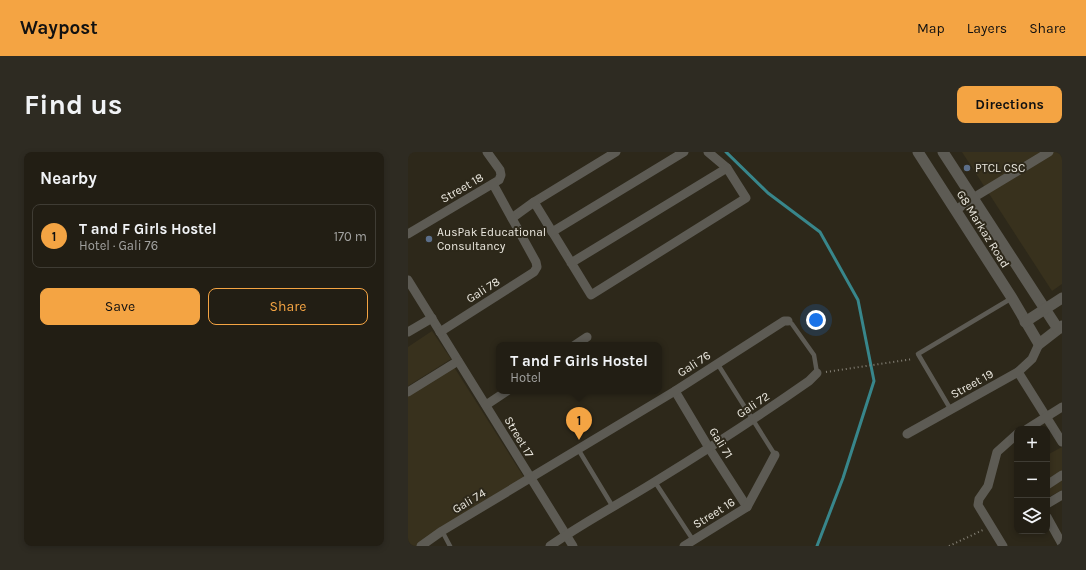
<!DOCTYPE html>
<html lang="en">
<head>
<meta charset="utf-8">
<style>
	body { margin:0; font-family:Karla,sans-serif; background:#2e2b22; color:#f1f3f6 }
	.controls { position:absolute; right:12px; bottom:12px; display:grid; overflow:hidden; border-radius:8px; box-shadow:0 2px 6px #0003 }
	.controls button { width:36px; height:36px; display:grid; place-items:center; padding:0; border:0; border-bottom:1px solid #3f3c34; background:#221e14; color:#f1f3f6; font:20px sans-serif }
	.you { position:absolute; left:408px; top:168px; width:14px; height:14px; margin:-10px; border:3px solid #fff; border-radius:50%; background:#1a73e8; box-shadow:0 0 0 6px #1a73e833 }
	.badge { display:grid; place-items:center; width:26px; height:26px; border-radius:50%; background:#f4a443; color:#111; font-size:13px; font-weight:700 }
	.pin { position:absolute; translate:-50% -33px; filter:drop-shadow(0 1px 2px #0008) }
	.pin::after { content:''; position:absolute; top:21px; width:14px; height:12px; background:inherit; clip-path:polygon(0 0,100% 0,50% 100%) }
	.popup { position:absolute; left:88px; top:190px; width:166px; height:52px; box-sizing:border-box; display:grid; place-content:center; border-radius:8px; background:#221e14; filter:drop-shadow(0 1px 3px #0005); font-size:13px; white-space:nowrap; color:#a2a2a0 }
	.popup b { font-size:15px; color:#f1f3f6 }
	.popup::after { content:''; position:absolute; left:50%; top:100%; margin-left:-8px; border:8px solid transparent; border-top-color:#221e14 }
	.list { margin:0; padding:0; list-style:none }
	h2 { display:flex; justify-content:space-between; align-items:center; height:52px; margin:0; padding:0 16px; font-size:17px }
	h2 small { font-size:13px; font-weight:400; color:#a2a2a0 }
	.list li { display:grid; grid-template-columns:26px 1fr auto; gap:12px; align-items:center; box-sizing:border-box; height:64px; margin:0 8px 8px; padding:0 8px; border:1px solid #3f3c34; border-radius:8px }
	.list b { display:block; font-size:15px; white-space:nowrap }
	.list p { margin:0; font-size:13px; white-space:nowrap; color:#a2a2a0 }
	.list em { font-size:13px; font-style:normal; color:#a2a2a0 }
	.actions { display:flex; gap:8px; padding:12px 16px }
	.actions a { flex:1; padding:9px 0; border:1px solid #f4a443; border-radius:8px; text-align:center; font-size:14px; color:#f4a443 }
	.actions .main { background:#f4a443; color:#111 }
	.icon { flex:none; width:22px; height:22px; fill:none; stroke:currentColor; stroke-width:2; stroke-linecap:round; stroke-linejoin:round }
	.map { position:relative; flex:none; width:654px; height:394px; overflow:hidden; border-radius:8px }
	header { display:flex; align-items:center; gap:24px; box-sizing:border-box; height:56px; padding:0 20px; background:#f4a443; color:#111 }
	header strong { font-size:19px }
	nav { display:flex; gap:22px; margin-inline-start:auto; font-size:14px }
	.intro { display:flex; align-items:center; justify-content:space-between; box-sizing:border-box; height:96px; padding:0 24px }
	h1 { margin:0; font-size:28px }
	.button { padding:10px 18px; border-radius:8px; background:#f4a443; color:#111; font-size:14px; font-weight:700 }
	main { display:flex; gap:24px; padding:0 24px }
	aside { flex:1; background:#221e14; border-radius:8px; box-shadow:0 2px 6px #0003 }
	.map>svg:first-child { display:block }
</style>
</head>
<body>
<header>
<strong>Waypost</strong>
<nav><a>Map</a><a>Layers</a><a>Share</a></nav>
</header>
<div class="intro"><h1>Find us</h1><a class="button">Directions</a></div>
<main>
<aside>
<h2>Nearby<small></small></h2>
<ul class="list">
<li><span class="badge">1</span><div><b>T and F Girls Hostel</b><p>Hotel · Gali 76</p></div><em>170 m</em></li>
</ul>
<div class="actions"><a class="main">Save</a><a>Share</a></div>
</aside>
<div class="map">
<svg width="654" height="394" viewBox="0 0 654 394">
	<rect width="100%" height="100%" fill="#2d281a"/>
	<!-- built -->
	<g fill="#38311d">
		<path d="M554,0H654V132L644,139Z"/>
		<path d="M24,179L43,207L0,234V195Z"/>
		<path d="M46,215L117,327L11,394H0V244Z"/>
		<path d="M654,295V338L639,346V303Z"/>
	</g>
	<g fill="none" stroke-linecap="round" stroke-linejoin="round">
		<!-- stream -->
		<path stroke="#38868b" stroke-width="3" d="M318,0L360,41L412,80L450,148L466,229L435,326L409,394"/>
		<!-- path -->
		<g stroke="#858176" stroke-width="2" stroke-dasharray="1 3" stroke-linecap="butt">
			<path d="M418,220L505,207"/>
			<path d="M541,394L575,378"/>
		</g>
		<!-- service -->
		<g stroke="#5d5b54" stroke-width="4.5">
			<path d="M380,169L384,172L406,203L409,221"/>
			<path d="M309,211L367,303"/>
			<path d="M543,258L510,202L604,146"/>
			<path d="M170,297L205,355"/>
			<path d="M247,330L285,388"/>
			<path d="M34,379L42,394"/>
		</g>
		<!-- minor -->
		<g stroke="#5d5b54" stroke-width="9">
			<path d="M300,0L319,16"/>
			<path d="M126,50L208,0"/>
			<path d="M548,58L565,46L641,0"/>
			<path d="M104,66L126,50L183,143L338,46L319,16L163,111"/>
			<path d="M144,80L276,0"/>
			<path d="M0,82L91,28L93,23L92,18L79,0"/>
			<path d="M0,128L165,394"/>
			<path d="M0,180L24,166"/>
			<path d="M32,180L126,120L129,115L128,110L85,32"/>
			<path d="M167,193L179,185"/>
			<path d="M610,220L654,290"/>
			<path d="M267,239L301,296L339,355"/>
			<path d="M0,240L50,209"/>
			<path d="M78,253L99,239"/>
			<path d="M619,277L654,255"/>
			<path d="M499,282L610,220L624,207L631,192"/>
			<path d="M639,333L654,323"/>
			<path d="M639,352L654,343"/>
			<path d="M639,365L654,392"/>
			<path d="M13,394L34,379L267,239L376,169H380"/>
			<path d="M142,394C176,370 213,351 248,329C300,297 351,264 401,229L409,221"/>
			<path d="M276,394L339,355L367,303"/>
			<path d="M595,394L570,353L571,347L580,334L589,300L609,282"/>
		</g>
		<!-- tertiary -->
		<g stroke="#5d5b54" stroke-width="11">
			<path d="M510,0L604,146L631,192L654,174"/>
			<path d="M535,0L650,177"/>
			<path d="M617,170L654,146"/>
		</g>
	</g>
	<!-- markers -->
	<g fill="#5c6f8a" stroke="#2d281a" stroke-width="1.5">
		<circle cx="559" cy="16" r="4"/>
		<circle cx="21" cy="87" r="4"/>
	</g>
	<g text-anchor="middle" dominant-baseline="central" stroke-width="4" stroke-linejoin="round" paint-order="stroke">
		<!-- poi labels -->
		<g font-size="12" fill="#eae7de" stroke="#2d281a" text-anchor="start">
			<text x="567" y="16">PTCL CSC</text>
			<text x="29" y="80">AusPak Educational<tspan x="29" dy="14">Consultancy</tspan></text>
		</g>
		<!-- street labels -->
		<g font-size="12" fill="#eae7de" stroke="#2d281a">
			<text transform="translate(54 36) rotate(-30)">Street 18</text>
			<text transform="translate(575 77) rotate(58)">G8 Markaz Road</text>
			<text transform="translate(75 138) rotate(-32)">Gali 78</text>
			<text transform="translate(286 212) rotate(-33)">Gali 76</text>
			<text transform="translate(564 232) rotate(-29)">Street 19</text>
			<text transform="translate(345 253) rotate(-34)">Gali 72</text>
			<text transform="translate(111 285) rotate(59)">Street 17</text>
			<text transform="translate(313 291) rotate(58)">Gali 71</text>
			<text transform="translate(61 349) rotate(-31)">Gali 74</text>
			<text transform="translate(306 361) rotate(-32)">Street 16</text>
		</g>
	</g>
</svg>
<div class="controls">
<button>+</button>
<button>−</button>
<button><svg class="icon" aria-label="layers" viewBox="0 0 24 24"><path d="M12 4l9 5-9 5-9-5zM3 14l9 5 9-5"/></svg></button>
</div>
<div class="you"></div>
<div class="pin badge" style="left:171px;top:288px">1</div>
<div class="popup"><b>T and F Girls Hostel</b>Hotel</div>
</div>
</main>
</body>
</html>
